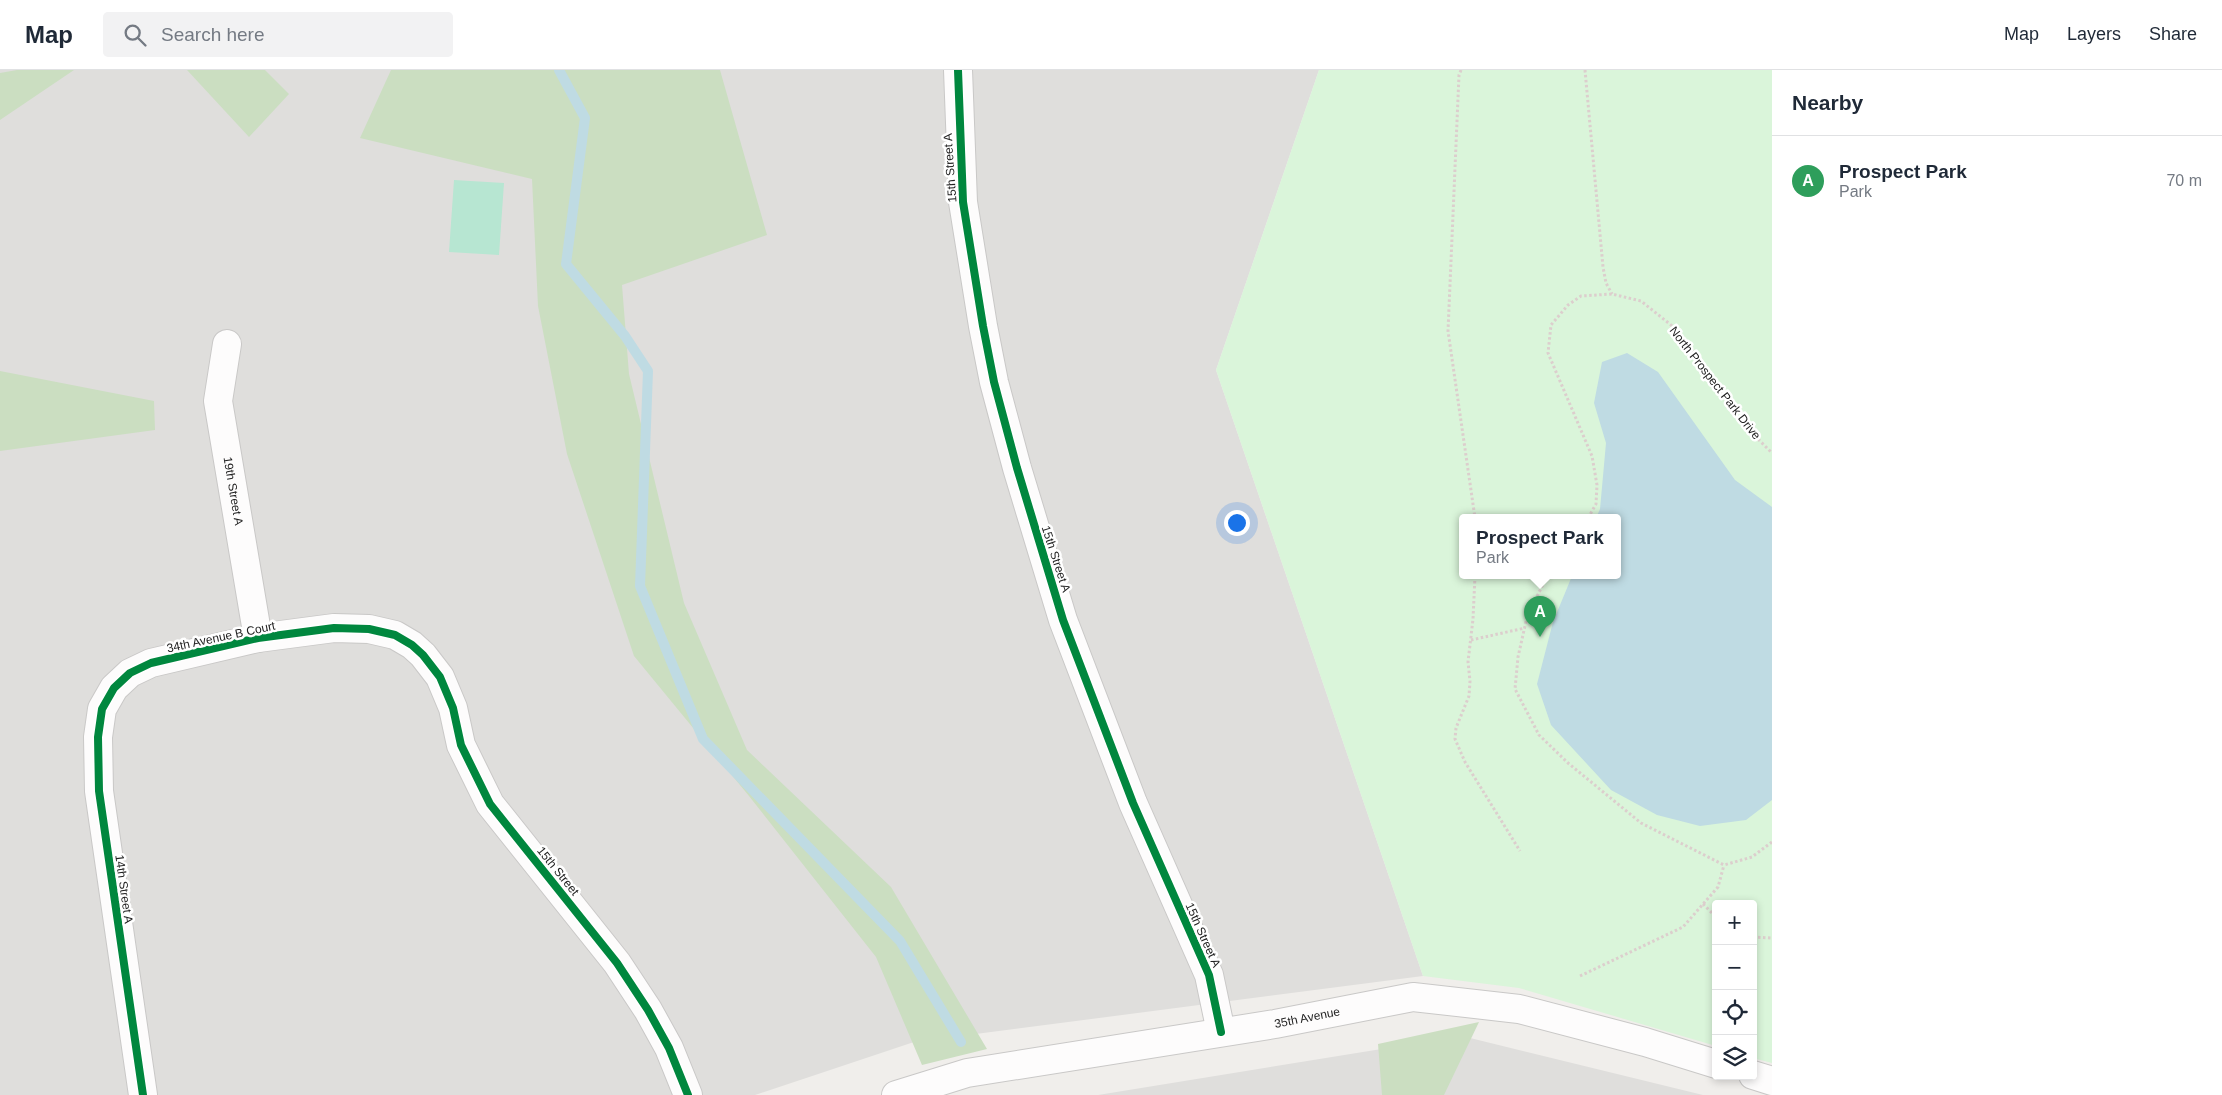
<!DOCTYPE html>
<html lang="en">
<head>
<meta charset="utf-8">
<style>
	body { margin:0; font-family:Helvetica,sans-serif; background:#f2f2f3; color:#1f2937 }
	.controls { position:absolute; right:15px; bottom:15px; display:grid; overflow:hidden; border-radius:5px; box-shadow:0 2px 8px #0003 }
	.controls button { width:45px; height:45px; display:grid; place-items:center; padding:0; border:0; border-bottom:1px solid #e0e1e3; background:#fff; color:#1f2937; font:25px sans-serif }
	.you { position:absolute; left:1236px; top:452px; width:18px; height:18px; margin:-12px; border:4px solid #fff; border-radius:50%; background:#1a73e8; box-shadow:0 0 0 8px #1a73e833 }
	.badge { display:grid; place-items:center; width:32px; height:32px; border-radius:50%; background:#0f766e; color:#fff; font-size:16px; font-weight:700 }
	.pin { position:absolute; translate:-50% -41px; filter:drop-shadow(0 1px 2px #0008) }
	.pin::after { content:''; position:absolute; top:26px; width:18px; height:15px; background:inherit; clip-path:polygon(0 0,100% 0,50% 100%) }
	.popup { position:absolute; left:1459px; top:444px; width:162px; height:65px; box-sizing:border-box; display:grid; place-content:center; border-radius:5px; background:#fff; filter:drop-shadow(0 1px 4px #0005); font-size:16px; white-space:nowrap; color:#747a83 }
	.popup b { font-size:19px; color:#1f2937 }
	.popup::after { content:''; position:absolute; left:50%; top:100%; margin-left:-10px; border:10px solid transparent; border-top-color:#fff }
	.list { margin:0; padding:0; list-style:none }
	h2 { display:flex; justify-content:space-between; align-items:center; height:65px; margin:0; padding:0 20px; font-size:21px }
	h2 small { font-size:16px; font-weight:400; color:#747a83 }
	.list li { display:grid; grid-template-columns:32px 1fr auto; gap:15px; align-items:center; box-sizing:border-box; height:90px; padding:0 20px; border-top:1px solid #e0e1e3 }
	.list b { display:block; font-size:19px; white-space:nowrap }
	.list p { margin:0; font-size:16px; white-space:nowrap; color:#747a83 }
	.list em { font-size:16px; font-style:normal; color:#747a83 }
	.icon { flex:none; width:28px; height:28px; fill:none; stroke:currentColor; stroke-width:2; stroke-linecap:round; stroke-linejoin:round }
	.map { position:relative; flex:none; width:1772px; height:1025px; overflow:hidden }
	header { display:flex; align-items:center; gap:30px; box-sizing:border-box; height:70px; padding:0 25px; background:#fff; border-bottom:1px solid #e0e1e3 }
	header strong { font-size:24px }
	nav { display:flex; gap:28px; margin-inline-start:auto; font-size:18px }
	.search { width:350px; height:45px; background:#f2f2f3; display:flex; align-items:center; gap:12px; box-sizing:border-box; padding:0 18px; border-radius:5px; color:#747a83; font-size:19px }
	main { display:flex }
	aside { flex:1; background:#fff }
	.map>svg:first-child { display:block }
</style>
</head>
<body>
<header>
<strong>Map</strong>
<div class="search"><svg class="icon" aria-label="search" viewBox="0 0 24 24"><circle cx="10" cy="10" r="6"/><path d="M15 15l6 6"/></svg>Search here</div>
<nav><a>Map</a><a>Layers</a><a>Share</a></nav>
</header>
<main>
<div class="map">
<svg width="1772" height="1025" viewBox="0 0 1772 1025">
	<rect width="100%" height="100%" fill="#f0eeeb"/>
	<!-- residential -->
	<g fill="#dfdedc">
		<path d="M0,0H1319L1216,300L1423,906L914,972L755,1025H0Z"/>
		<path d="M1462,966L1703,1025H1098Z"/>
	</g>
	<!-- forest -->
	<g fill="#cbdec1">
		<path d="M17,0H74L0,50V3Z"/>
		<path d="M187,0H265L289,24L249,67Z"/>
		<path d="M391,0H720L767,165L622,215L629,304L684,533L747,680L891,817L987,979L922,995L876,887L749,726L634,586L567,384L538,236L532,109L360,68Z"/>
		<path d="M0,301L154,331L155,360L0,381Z"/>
		<path d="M1479,952L1444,1025H1382L1378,974Z"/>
	</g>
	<!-- park -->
	<path fill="#daf5da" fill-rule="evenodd" d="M1319,0H1772V993L1753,988V834H1716V976L1519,918L1423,906L1216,300ZM1462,448H1618V506H1462Z"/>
	<!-- pitch -->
	<path fill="#b7e6d2" d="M454,110L504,113L499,185L449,182Z"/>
	<!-- water -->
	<path fill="#bfdbe3" d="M1627,283L1658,302L1735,410L1772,437V730L1746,750L1700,756L1657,745L1611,720L1551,655L1537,614L1553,552L1572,506H1618V448H1596L1600,439L1606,373L1594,333L1602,292Z"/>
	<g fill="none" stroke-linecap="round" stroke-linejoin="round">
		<!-- stream -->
		<path stroke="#bfdbe3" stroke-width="10" d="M559,0L585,48L566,194L625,266L648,301L640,516L703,669L900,871L961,972"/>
		<!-- minor casing -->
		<g stroke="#c9c8c7" stroke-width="30">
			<g id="minor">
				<path d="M958,0L963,132L983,256L994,312L1017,398L1063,550L1133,733L1209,905L1221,962"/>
				<path id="s1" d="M227,274L218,331L258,568"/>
				<path d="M1753,1005L1772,1011"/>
				<path d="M143,1025L99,721L98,667L102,639L114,618L130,603L151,593L258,568L334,558L369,559L395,565L412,575L423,585L440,607L453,638L461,675L490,734L617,893L648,940L669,978L688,1025"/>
				<path id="s2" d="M896,1025L967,1003L1275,954L1413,927L1519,939L1645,972L1716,994"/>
			</g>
		</g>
		<!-- path -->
		<g stroke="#dccecd" stroke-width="3" stroke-dasharray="2.5 2.5" stroke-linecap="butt">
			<path d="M1461,0L1459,5L1448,261L1475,448"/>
			<path d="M1585,0L1603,197L1606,213L1612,224"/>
			<path d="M1588,448L1596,434L1597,415L1592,386L1548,283L1551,255L1568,235L1581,226L1612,224L1641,231L1676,259L1753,364L1772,383"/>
			<path d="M1475,506L1473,549L1468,592L1470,611L1469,626L1456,658L1455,669L1465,692L1520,781"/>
			<path d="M1547,506L1527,547L1518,587L1515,619L1539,665L1568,693L1641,753L1724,795L1752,787L1772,772"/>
			<path d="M1471,570L1525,558"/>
			<path d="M1703,834L1716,847"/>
			<path d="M1753,867L1772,868"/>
			<path d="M1580,906L1683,857L1718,817L1724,795"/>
		</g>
		<!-- minor -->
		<use href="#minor" stroke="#fdfcfc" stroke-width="28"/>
		<!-- cycleway casing -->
		<g stroke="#fff" stroke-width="11">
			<g id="cycleway">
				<path d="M958,0L963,132L983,256L994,312L1017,398L1063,550L1133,733L1209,905L1221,962"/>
				<path d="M143,1025L99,721L98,667L102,639L114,618L130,603L151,593L258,568L334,558L369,559L395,565L412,575L423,585L440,607L453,638L461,675L490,734L617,893L648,940L669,978L688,1025"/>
			</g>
		</g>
		<!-- cycleway -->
		<use href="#cycleway" stroke="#00873e" stroke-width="8"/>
	</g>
	<g text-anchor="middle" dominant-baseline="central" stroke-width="5" stroke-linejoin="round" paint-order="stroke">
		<!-- street labels -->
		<g font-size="12" fill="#222" stroke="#fff">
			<text transform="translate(950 98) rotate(-94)">15th Street A</text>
			<text transform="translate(1715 313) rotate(52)">North Prospect Park Drive</text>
			<text stroke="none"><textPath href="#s1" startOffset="149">19th Street A</textPath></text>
			<text transform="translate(1056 489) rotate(72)">15th Street A</text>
			<text transform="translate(221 567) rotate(-12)">34th Avenue B Court</text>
			<text transform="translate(558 801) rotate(51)">15th Street</text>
			<text transform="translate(124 819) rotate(82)">14th Street A</text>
			<text transform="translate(1203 865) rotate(66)">15th Street A</text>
			<text stroke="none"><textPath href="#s2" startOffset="419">35th Avenue</textPath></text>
		</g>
	</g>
</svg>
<div class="controls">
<button>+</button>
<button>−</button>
<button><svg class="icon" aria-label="locate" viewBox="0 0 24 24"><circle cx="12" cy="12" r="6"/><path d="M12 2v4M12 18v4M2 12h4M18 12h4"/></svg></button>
<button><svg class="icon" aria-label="layers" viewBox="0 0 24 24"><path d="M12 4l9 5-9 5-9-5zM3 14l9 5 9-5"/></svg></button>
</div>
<div class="you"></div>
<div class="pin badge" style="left:1540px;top:567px;background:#2e9e5b">A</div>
<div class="popup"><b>Prospect Park</b>Park</div>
</div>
<aside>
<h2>Nearby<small></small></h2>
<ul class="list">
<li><span class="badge" style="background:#2e9e5b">A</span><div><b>Prospect Park</b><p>Park</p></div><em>70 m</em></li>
</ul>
</aside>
</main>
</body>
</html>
